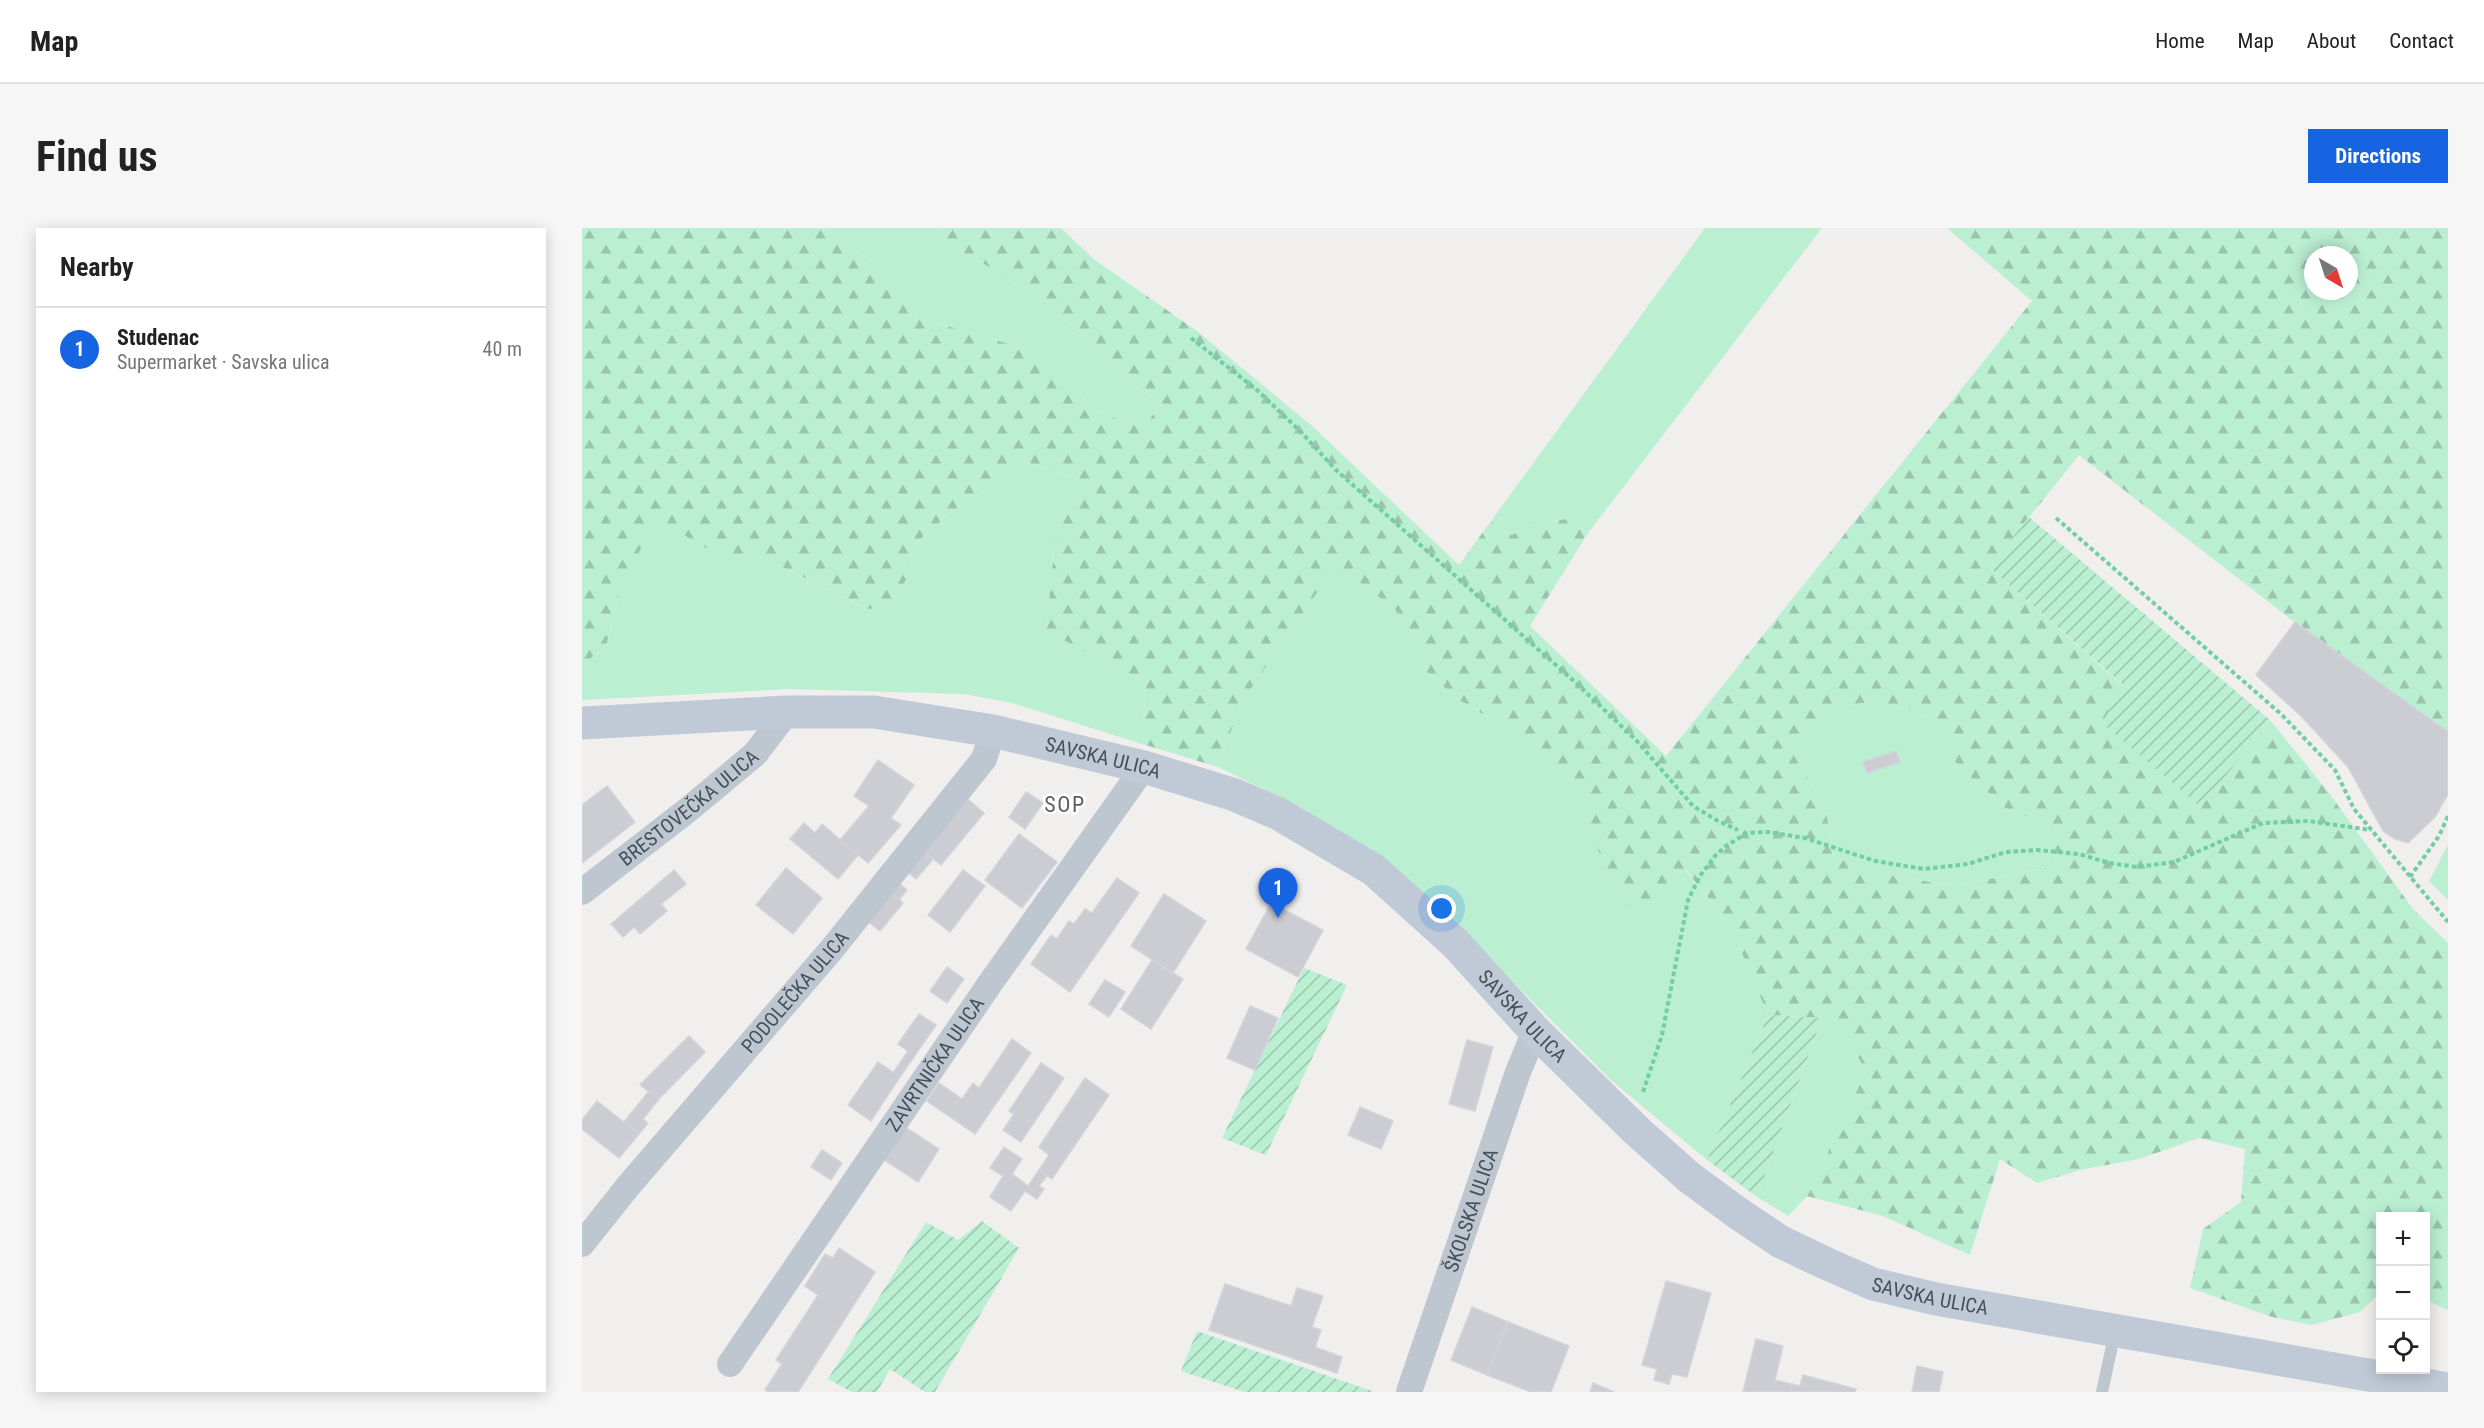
<!DOCTYPE html>
<html lang="en">
<head>
<meta charset="utf-8">
<style>
	body { margin:0; font-family:"Roboto Condensed",sans-serif; background:#f6f6f6; color:#222 }
	.controls { position:absolute; right:18px; bottom:18px; display:grid; overflow:hidden; border-radius:0px; box-shadow:0 3px 15px #0003 }
	.controls button { width:54px; height:54px; display:grid; place-items:center; padding:0; border:0; border-bottom:2px solid #e0e0e0; background:#fff; color:#222; font:30px sans-serif }
	.compass { position:absolute; left:1722px; top:18px; width:54px; height:54px; border-radius:50%; background:#fff; box-shadow:0 3px 15px #0003; rotate:141deg }
	.you { position:absolute; left:860px; top:681px; width:21px; height:21px; margin:-15px; border:4px solid #fff; border-radius:50%; background:#1a73e8; box-shadow:0 0 0 9px #1a73e833 }
	.badge { display:grid; place-items:center; width:39px; height:39px; border-radius:50%; background:#1764e2; color:#fff; font-size:20px; font-weight:700 }
	.pin { position:absolute; translate:-50% -50px; filter:drop-shadow(0 2px 3px #0008) }
	.pin::after { content:''; position:absolute; top:32px; width:21px; height:18px; background:inherit; clip-path:polygon(0 0,100% 0,50% 100%) }
	.list { margin:0; padding:0; list-style:none }
	h2 { display:flex; justify-content:space-between; align-items:center; height:78px; margin:0; padding:0 24px; font-size:26px }
	h2 small { font-size:20px; font-weight:400; color:#767676 }
	.list li { display:grid; grid-template-columns:39px 1fr auto; gap:18px; align-items:center; box-sizing:border-box; height:84px; padding:0 24px; border-top:2px solid #e0e0e0 }
	.list b { display:block; font-size:22px; white-space:nowrap }
	.list p { margin:0; font-size:20px; white-space:nowrap; color:#767676 }
	.list em { font-size:20px; font-style:normal; color:#767676 }
	.icon { flex:none; width:33px; height:33px; fill:none; stroke:currentColor; stroke-width:2; stroke-linecap:round; stroke-linejoin:round }
	.map { position:relative; flex:none; width:1866px; height:1164px; overflow:hidden; border-radius:0px }
	header { display:flex; align-items:center; gap:36px; box-sizing:border-box; height:84px; padding:0 30px; background:#fff; border-bottom:2px solid #e0e0e0 }
	header strong { font-size:28px }
	nav { display:flex; gap:33px; margin-inline-start:auto; font-size:21px }
	.intro { display:flex; align-items:center; justify-content:space-between; box-sizing:border-box; height:144px; padding:0 36px }
	h1 { margin:0; font-size:42px }
	.button { padding:15px 27px; border-radius:0px; background:#1764e2; color:#fff; font-size:21px; font-weight:700 }
	main { display:flex; gap:36px; padding:0 36px }
	aside { flex:1; background:#fff; border-radius:0px; box-shadow:0 3px 15px #0003 }
	.map>svg:first-child { display:block }
</style>
</head>
<body>
<header>
<strong>Map</strong>
<nav><a>Home</a><a>Map</a><a>About</a><a>Contact</a></nav>
</header>
<div class="intro"><h1>Find us</h1><a class="button">Directions</a></div>
<main>
<aside>
<h2>Nearby<small></small></h2>
<ul class="list">
<li><span class="badge">1</span><div><b>Studenac</b><p>Supermarket · Savska ulica</p></div><em>40 m</em></li>
</ul>
</aside>
<div class="map">
<svg width="1866" height="1164" viewBox="0 0 1866 1164">
	<defs>
		<pattern id="forest-firs" width="22" height="20" patternUnits="userSpaceOnUse" patternTransform="scale(1.5)"><rect width="22" height="20" fill="#bbefd2"/><path d="M5 1l3.5 6h-7zM16 11l3.5 6h-7z" fill="#9ac4ae"/></pattern>
		<pattern id="garden-furrows" width="10" height="10" patternUnits="userSpaceOnUse" patternTransform="scale(1.5)"><rect width="10" height="10" fill="#bbefd2"/><path d="M-1 1l2-2M0 10L10 0M9 11l2-2" fill="none" stroke="#9ac4ae"/></pattern>
	</defs>
	<rect width="100%" height="100%" fill="#f1eeee"/>
	<!-- green -->
	<g fill="#bbefd2">
		<path d="M244,0H354L367,16L409,40L497,103L542,150L579,176L561,200L513,183L481,145L424,115L337,90L301,42Z"/>
		<path d="M1123,0H1240L1006,305L985,291L952,295L930,307L909,293Z"/>
		<path d="M444,234L497,252L474,304L464,403L564,455L560,516L430,475L383,466L208,461L0,472V437L24,418L37,368L73,289L161,341L172,325L285,381L326,348L336,313L368,285Z"/>
		<path d="M754,336L814,381L846,445L877,472L946,513L996,566L1004,582L1069,677L1103,642L1149,699L1186,787L1125,932L1029,852L862,685L794,627L717,578L636,539L659,475Z"/>
		<path d="M1291,473L1349,489L1376,538L1426,582L1466,595L1474,638L1373,658L1304,647L1251,629L1244,582L1210,524L1260,479Z"/>
		<path d="M1866,617V672L1847,653Z"/>
		<path d="M1240,790L1265,808L1284,844L1225,968L1206,988L1175,969Z"/>
	</g>
	<!-- forest -->
	<path fill="url(#forest-firs)" fill-rule="evenodd" d="M0,0H244L301,42L337,90L424,115L481,145L513,183L561,200L579,176L542,150L497,103L409,40L367,16L354,0H479L513,32L615,103L729,197L877,337L909,293L930,307L952,295L985,291L1006,305L948,398L1084,528L1450,73L1365,0H1866V504L1742,417L1497,227L1407,339L1541,458L1618,578L1688,492L1747,565L1831,681L1866,715V1082L1844,1072V988H1798V1065L1778,1084L1729,1097L1690,1089L1608,1060L1621,1001L1659,974L1663,921L1617,910L1557,931L1498,942L1455,955L1418,931L1388,1027L1301,988L1225,968L1284,844L1265,808L1240,790L1186,787L1149,699L1104,642L1069,677L1051,683L1021,637L1004,582L996,566L946,513L877,472L846,445L813,381L754,337L659,475L636,539L560,516L564,455L464,403L474,304L497,252L444,234L368,285L336,313L326,348L309,378L286,381L172,325L162,342L73,290L37,368L24,418L0,437ZM1731,27H1767V63H1731ZM1291,473L1349,489L1376,538L1426,582L1466,596L1474,638L1373,658L1304,647L1251,629L1244,582L1210,524L1260,479Z"/>
	<!-- garden -->
	<g fill="url(#garden-furrows)">
		<path d="M1447,289L1688,492L1619,579L1520,495L1541,457L1407,339Z"/>
		<path d="M722,740L765,757L684,927L640,910Z"/>
		<path d="M1186,787L1240,790L1175,969L1125,932Z"/>
		<path d="M400,993L437,1020L353,1164H343L308,1141L295,1164H270L246,1151L344,994L376,1012Z"/>
		<path d="M615,1103L793,1164H662L599,1143Z"/>
	</g>
	<!-- building -->
	<g fill="#cbcdd3" stroke="#d2d4da" stroke-width="1.5">
		<path d="M1713,394L1866,504V566L1853,589L1826,615L1813,611L1801,603L1766,539L1719,488L1674,447Z"/>
		<path d="M1314,523L1318,534L1285,545L1281,534Z"/>
		<path d="M296,532L332,557L309,590L319,597L286,635L258,612L287,578L272,568Z"/>
		<path d="M25,558L53,594L0,635V577Z"/>
		<path d="M444,564L461,575L443,601L427,589Z"/>
		<path d="M381,567L402,585L359,637L338,620Z"/>
		<path d="M222,595L233,605L240,596L276,627L256,651L208,611Z"/>
		<path d="M437,606L475,634L440,680L403,652Z"/>
		<path d="M338,620L351,631L334,651L327,645L318,656L325,662L317,672L304,661Z"/>
		<path d="M204,640L240,670L211,706L174,677Z"/>
		<path d="M92,642L104,656L79,676L85,683L58,706L52,699L41,709L29,696Z"/>
		<path d="M381,642L403,658L368,704L346,687Z"/>
		<path d="M535,650L557,665L488,764L449,736L469,707L475,711L487,693L492,696L503,681L510,685Z"/>
		<path d="M308,664L321,675L298,703L284,692Z"/>
		<path d="M582,666L624,693L591,745L549,718Z"/>
		<path d="M689,675L741,702L716,749L664,721Z"/>
		<path d="M570,732L601,751L569,801L539,781Z"/>
		<path d="M365,739L382,751L365,775L348,763Z"/>
		<path d="M523,752L543,764L527,789L507,776Z"/>
		<path d="M668,778L696,790L673,842L645,830Z"/>
		<path d="M337,786L354,797L318,849L311,845L326,823L316,816Z"/>
		<path d="M107,808L123,824L77,871L58,857Z"/>
		<path d="M430,811L449,825L393,906L345,873L357,855L380,871L391,855L397,860Z"/>
		<path d="M885,812L911,819L893,883L867,876Z"/>
		<path d="M296,834L318,849L289,893L266,877Z"/>
		<path d="M459,835L482,850L439,914L421,902L432,886L427,883Z"/>
		<path d="M503,850L527,867L470,951L457,942L467,927L457,919Z"/>
		<path d="M67,863L77,871L61,891L66,895L57,906L42,894Z"/>
		<path d="M15,873L57,906L37,930L0,901V892Z"/>
		<path d="M778,879L811,893L799,921L766,907Z"/>
		<path d="M323,899L357,921L336,954L301,931Z"/>
		<path d="M422,919L440,931L430,946L441,954L446,958L457,942L465,948L457,958L462,961L455,971L443,963L429,983L408,969L421,948L408,940Z"/>
		<path d="M240,922L260,935L249,952L229,939Z"/>
		<path d="M257,1020L293,1044L216,1164H187L183,1162L200,1136L194,1132L236,1067L223,1058L243,1026L251,1030Z"/>
		<path d="M1084,1053L1129,1065L1105,1149L1090,1146L1087,1156L1072,1152L1075,1141L1060,1137Z"/>
		<path d="M643,1056L709,1078L715,1060L741,1068L730,1099L739,1102L733,1119L760,1129L755,1145L627,1102Z"/>
		<path d="M890,1079L926,1094L905,1147L869,1132Z"/>
		<path d="M926,1094L987,1118L969,1164H949L905,1147Z"/>
		<path d="M1174,1111L1201,1118L1193,1152L1210,1156L1208,1164H1161Z"/>
		<path d="M1335,1138L1361,1144L1357,1164H1330Z"/>
		<path d="M1221,1147L1274,1161L1273,1164H1208L1210,1156L1218,1158Z"/>
		<path d="M1011,1155L1032,1164H1008Z"/>
	</g>
	<g fill="none" stroke-linecap="round" stroke-linejoin="round">
		<!-- path -->
		<g stroke="#73cda6" stroke-width="4" stroke-dasharray="4.5 3" stroke-linecap="butt">
			<path d="M609,110L675,162L719,204L755,243L993,454L1054,512L1111,578L1136,593L1156,602"/>
			<path d="M1474,290L1699,486L1753,542L1772,581L1866,694"/>
			<path d="M1828,649L1857,608L1866,588"/>
			<path d="M1061,864L1080,807L1106,672L1118,648L1133,628L1144,618L1165,605L1186,604L1223,610L1293,633L1342,641L1386,636L1424,624L1455,622L1497,626L1527,635L1555,639L1592,634L1681,595L1726,593L1789,602"/>
		</g>
		<!-- lane -->
		<path stroke="#bec7d0" stroke-width="12" d="M1520,1164L1533,1104"/>
		<!-- street -->
		<g stroke="#bec7d0" stroke-width="26">
			<path id="s1" d="M0,664L107,581L173,526L205,484"/>
			<path id="s2" d="M0,1016L47,957L250,721L402,531L411,503"/>
			<path id="s3" d="M148,1136L409,754L562,539"/>
			<path id="s4" d="M827,1164L936,844L953,803"/>
		</g>
		<!-- secondary -->
		<path stroke="#c0cad7" stroke-width="33" id="s5" d="M0,495L205,484H292L411,503L562,539L653,567L697,586L792,642L873,715L953,803L1056,904L1108,950L1157,986L1199,1014L1243,1035L1291,1056L1354,1071L1866,1161"/>
	</g>
	<g text-anchor="middle" dominant-baseline="central" stroke-width="5" stroke-linejoin="round" paint-order="stroke">
		<!-- street labels -->
		<g font-size="20" fill="#46505c" stroke="#fff">
			<text stroke="none"><textPath href="#s5" startOffset="526">SAVSKA ULICA</textPath></text>
			<text stroke="none"><textPath href="#s1" startOffset="136">BRESTOVEČKA ULICA</textPath></text>
			<text stroke="none"><textPath href="#s2" startOffset="330">PODOLEČKA ULICA</textPath></text>
			<text stroke="none"><textPath href="#s5" startOffset="1030">SAVSKA ULICA</textPath></text>
			<text stroke="none"><textPath href="#s3" startOffset="363">ZAVRTNIČKA ULICA</textPath></text>
			<text stroke="none"><textPath href="#s4" startOffset="192">ŠKOLSKA ULICA</textPath></text>
			<text stroke="none"><textPath href="#s5" startOffset="1534">SAVSKA ULICA</textPath></text>
		</g>
		<!-- quarter labels -->
		<g font-size="22" letter-spacing="1.5" fill="#5a5e63" stroke="#fff">
			<text x="483" y="576">SOP</text>
		</g>
	</g>
</svg>
<div class="controls">
<button>+</button>
<button>−</button>
<button><svg class="icon" aria-label="locate" viewBox="0 0 24 24"><circle cx="12" cy="12" r="6"/><path d="M12 2v4M12 18v4M2 12h4M18 12h4"/></svg></button>
</div>
<svg class="compass" viewBox="-18 -18 36 36"><path d="M0-13l5 13h-10z" fill="#e53935"/><path d="M0 13l5-13h-10z" fill="#767676"/></svg>
<div class="you"></div>
<div class="pin badge" style="left:696px;top:690px">1</div>
</div>
</main>
</body>
</html>
